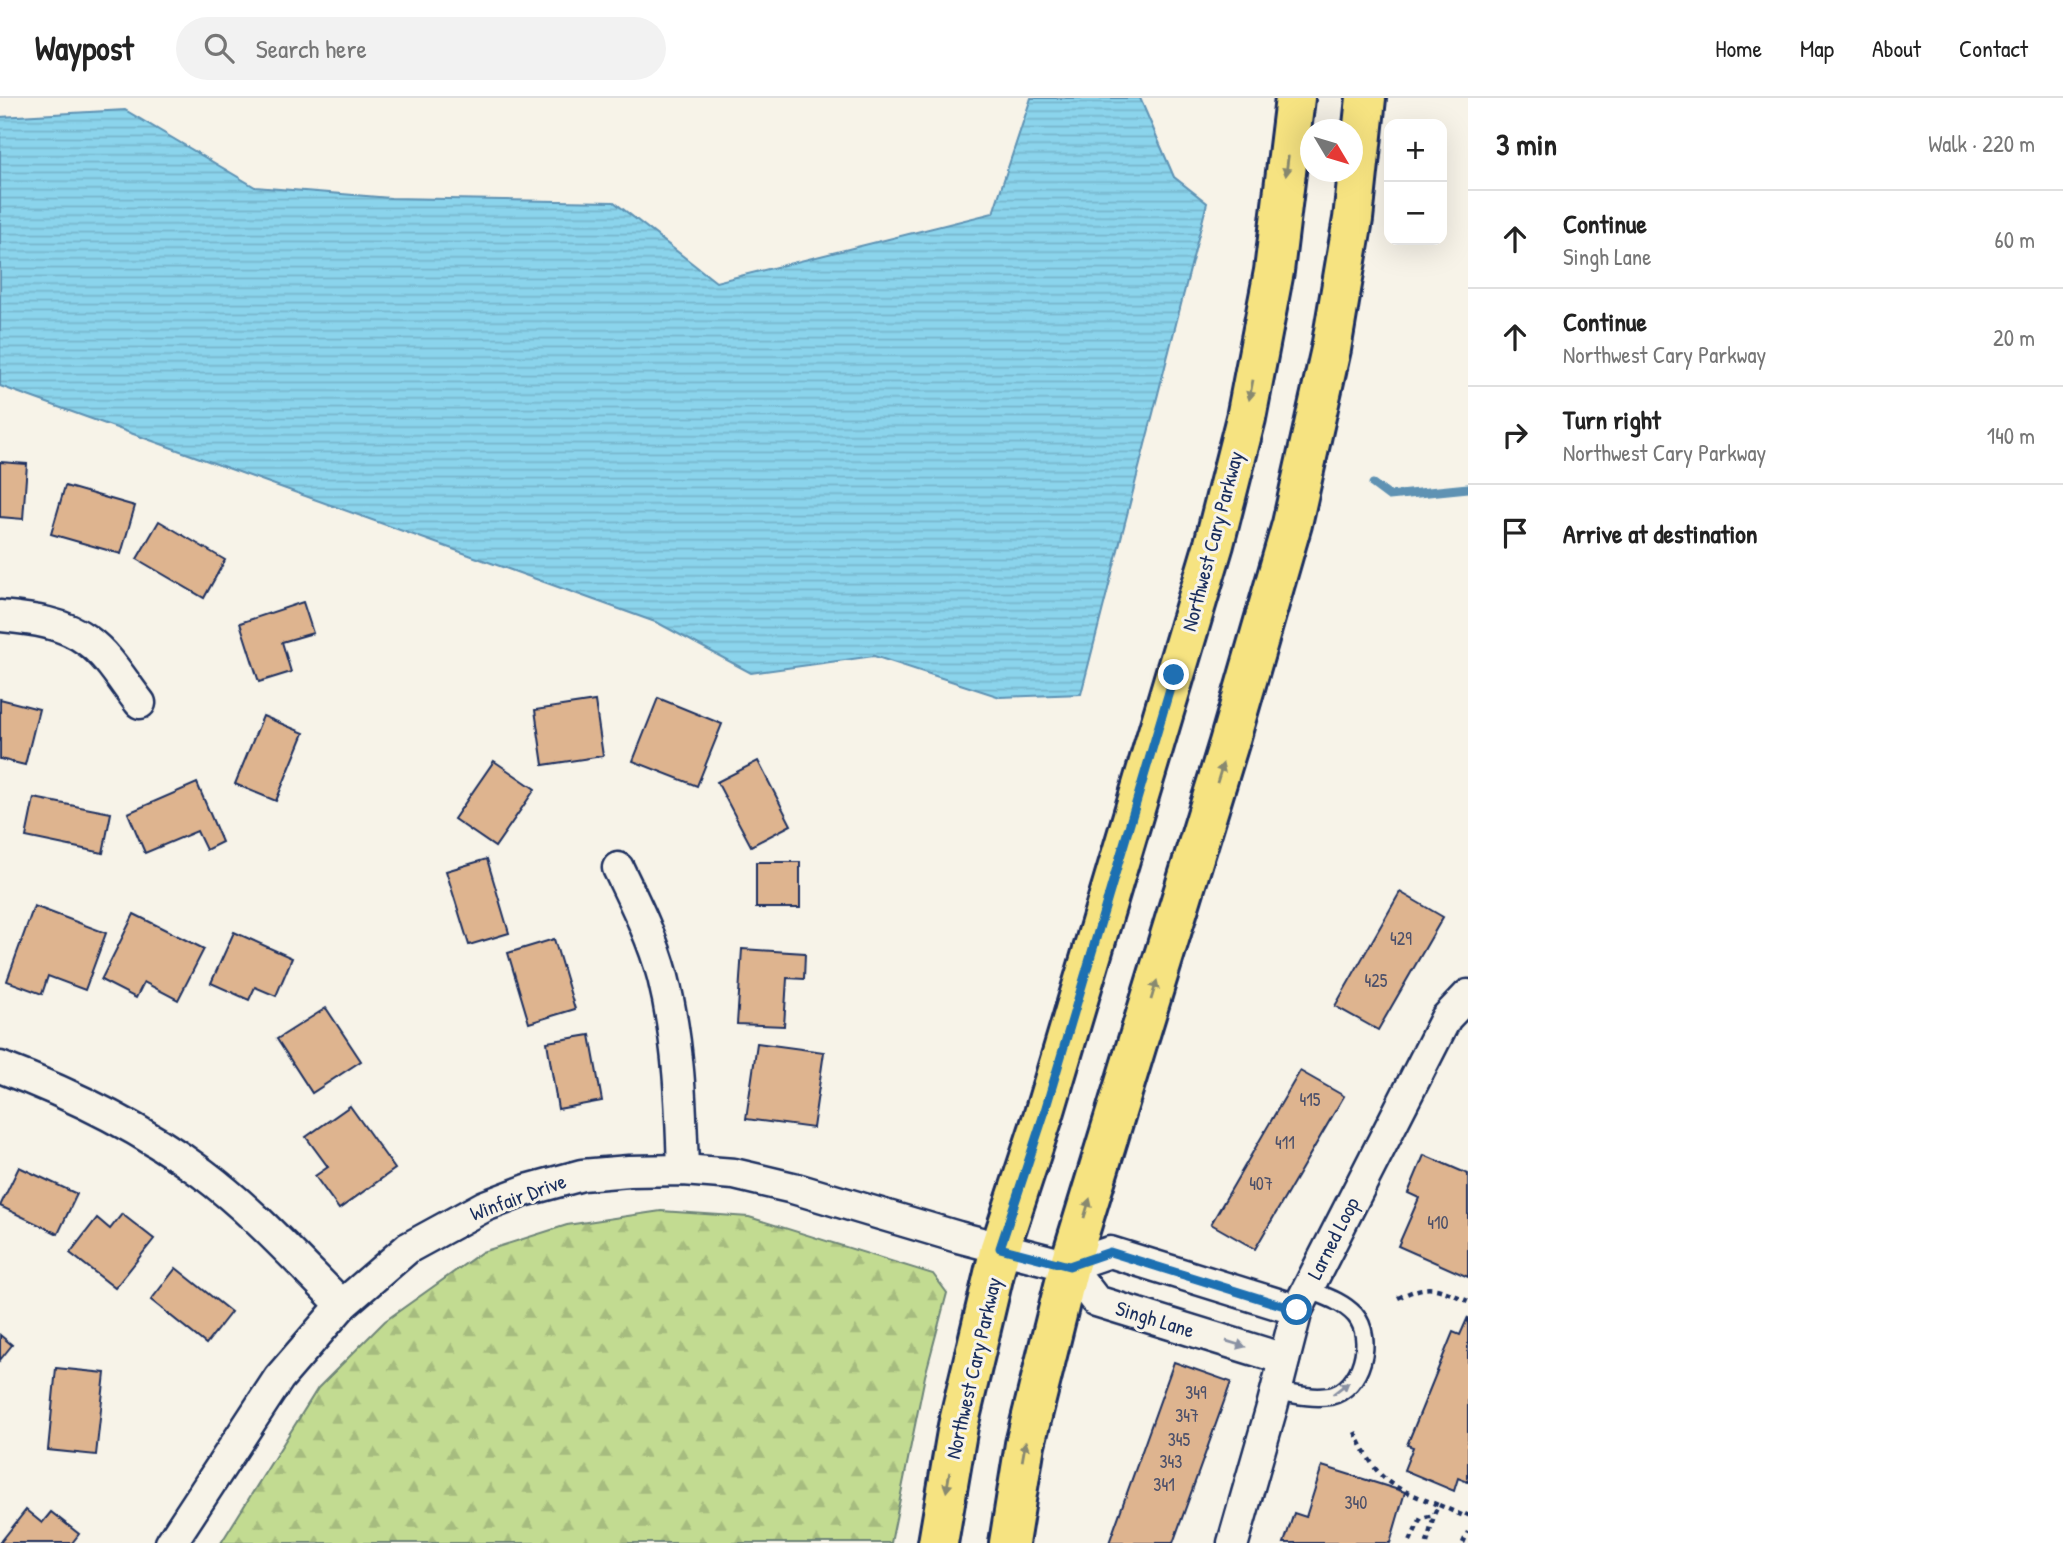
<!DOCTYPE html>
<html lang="en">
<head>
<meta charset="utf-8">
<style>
	body { margin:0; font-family:"Patrick Hand",sans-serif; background:#f2f2f2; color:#222 }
	.controls { position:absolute; right:21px; top:21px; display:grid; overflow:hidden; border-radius:14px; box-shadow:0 7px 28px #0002 }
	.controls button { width:63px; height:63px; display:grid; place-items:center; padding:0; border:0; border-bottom:2px solid #e0e0e0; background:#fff; color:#222; font:35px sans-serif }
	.compass { position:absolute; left:1300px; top:21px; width:63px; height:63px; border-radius:50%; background:#fff; box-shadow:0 7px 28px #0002; rotate:128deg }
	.stop { position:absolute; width:21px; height:21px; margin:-16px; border:5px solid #1f6fb2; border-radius:50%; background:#fff }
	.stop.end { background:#1f6fb2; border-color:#fff; box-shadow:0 2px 7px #0008 }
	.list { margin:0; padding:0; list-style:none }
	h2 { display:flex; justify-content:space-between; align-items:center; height:91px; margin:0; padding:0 28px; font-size:30px }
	h2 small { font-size:23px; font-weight:400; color:#767676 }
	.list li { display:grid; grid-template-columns:46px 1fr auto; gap:21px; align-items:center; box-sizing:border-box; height:98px; padding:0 28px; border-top:2px solid #e0e0e0 }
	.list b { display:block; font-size:26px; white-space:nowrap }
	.list p { margin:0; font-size:23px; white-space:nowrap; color:#767676 }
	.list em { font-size:23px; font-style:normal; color:#767676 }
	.icon { flex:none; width:38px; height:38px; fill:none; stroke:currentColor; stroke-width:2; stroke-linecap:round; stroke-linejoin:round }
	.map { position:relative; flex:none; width:1468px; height:1445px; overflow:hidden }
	header { display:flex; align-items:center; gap:42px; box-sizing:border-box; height:98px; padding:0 35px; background:#fff; border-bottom:2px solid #e0e0e0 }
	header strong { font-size:33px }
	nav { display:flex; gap:38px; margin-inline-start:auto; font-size:24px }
	.search { width:490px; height:63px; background:#f2f2f2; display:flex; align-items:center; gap:18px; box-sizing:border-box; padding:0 24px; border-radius:38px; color:#767676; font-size:26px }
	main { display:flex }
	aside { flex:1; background:#fff }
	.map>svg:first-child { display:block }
</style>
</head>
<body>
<header>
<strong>Waypost</strong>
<div class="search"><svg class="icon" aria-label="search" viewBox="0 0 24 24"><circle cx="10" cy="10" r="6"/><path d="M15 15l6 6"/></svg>Search here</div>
<nav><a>Home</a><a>Map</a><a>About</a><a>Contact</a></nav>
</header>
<main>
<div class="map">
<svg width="1468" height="1445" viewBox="0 0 1468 1445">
	<defs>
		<pattern id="forest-firs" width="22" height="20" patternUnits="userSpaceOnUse" patternTransform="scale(1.75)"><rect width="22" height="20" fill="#c2db91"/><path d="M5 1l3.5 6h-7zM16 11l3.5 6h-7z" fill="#a6bc7f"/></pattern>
		<pattern id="water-rules" width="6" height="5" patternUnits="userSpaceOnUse" patternTransform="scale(1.75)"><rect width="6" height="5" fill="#8bd4ec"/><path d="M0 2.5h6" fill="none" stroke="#77b6cd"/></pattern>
	</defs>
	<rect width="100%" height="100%" fill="#f7f3e8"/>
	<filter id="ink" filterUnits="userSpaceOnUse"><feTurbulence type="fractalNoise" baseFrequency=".0143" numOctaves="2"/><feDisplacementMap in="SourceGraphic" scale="14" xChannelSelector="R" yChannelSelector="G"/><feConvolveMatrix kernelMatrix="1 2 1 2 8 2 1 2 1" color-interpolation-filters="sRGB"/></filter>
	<g filter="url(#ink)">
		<!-- forest -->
		<path fill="url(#forest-firs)" stroke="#6e8578" stroke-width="2" d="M661,1113L749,1119L933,1176L947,1195L925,1278L891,1445H221L318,1290L385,1223L482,1154L567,1127Z"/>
		<!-- water -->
		<path fill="url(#water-rules)" stroke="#5e92b3" stroke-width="2" d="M1031,0H1140L1174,79L1207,105L1081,596L1000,599L874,558L751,575L658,525L0,288V19L125,12L255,89L391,100L614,104L716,184L993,115Z"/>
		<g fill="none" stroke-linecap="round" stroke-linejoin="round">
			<!-- stream -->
			<path stroke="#5e92b3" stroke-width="9" d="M1373,386L1389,398L1468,390"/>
		</g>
		<!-- building -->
		<g fill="#deb48f" stroke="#1b2f5e" stroke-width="2">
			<path d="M0,364L27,366L23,421L0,419Z"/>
			<path d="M65,388L135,408L121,456L51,436Z"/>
			<path d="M159,423L225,462L204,500L137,461Z"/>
			<path d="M303,504L313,535L282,544L291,574L259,584L240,525Z"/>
			<path d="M658,600L722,626L697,688L633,663Z"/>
			<path d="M0,601L39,611L25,667L0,661Z"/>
			<path d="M595,603L603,658L543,667L535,612Z"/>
			<path d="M263,618L304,635L276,703L235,686Z"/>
			<path d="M494,663L535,691L495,749L454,721Z"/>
			<path d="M758,663L791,727L751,748L717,684Z"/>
			<path d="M197,685L222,744L206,752L197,733L145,755L128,715Z"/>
			<path d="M34,700L111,715L103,755L26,739Z"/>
			<path d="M487,761L509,835L469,847L446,773Z"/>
			<rect x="756" y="764" width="44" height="46"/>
			<path d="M1400,794L1443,819L1378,932L1335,908Z"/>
			<path d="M34,808L106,835L85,892L48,878L42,896L7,883Z"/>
			<path d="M134,816L204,851L178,902L144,884L136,900L101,882Z"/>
			<path d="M234,834L292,860L276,898L255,889L249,902L211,885Z"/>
			<path d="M554,841L575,911L529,925L508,855Z"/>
			<path d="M742,851L805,855L804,881L787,880L784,928L737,926Z"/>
			<path d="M326,910L361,963L312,995L277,941Z"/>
			<path d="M590,937L602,1003L558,1011L547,944Z"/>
			<path d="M757,945L824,954L813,1030L746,1021Z"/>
			<path d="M1300,973L1344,998L1255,1151L1211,1126Z"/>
			<path d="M350,1008L395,1071L339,1111L315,1078L328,1069L306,1039Z"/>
			<path d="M1424,1057L1468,1076V1179L1398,1148L1419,1100L1408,1095Z"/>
			<path d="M19,1069L77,1096L58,1136L0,1108Z"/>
			<path d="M122,1116L154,1141L115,1190L70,1155L97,1120L110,1131Z"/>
			<path d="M176,1170L231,1214L206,1246L151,1202Z"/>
			<path d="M1468,1219V1384L1458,1380L1454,1393L1404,1372L1413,1349L1407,1347L1453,1234L1460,1237Z"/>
			<path d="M0,1237L12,1247L0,1262Z"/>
			<path d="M1174,1264L1231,1284L1173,1445H1109Z"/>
			<path d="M56,1270L105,1275L96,1357L48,1352Z"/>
			<path d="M1322,1368L1405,1394L1390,1445H1284L1294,1415L1306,1419Z"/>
			<path d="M26,1412L42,1425L51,1414L79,1436L72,1445H0Z"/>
		</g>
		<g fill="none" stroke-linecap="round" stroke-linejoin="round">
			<!-- lane casing -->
			<g stroke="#1b2f5e" stroke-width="21">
				<path id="lane" d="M1276,1293C1293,1296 1313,1301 1330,1298C1362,1291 1375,1240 1355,1217C1342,1203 1324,1198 1307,1191"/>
			</g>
			<!-- street casing -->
			<g stroke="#1b2f5e" stroke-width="35">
				<g id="street">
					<path d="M0,518C30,521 63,524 88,543C109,558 124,585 140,605"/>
					<path d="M618,770C635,805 653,841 663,879C679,943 681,1007 683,1072"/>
					<path d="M0,969C72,996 140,1029 202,1075C253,1113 297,1162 342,1207"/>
					<path d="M1069,1168L1096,1203L1284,1261"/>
					<path d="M1069,1168L1110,1154L1297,1212"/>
					<path d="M171,1445L279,1280L342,1207L408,1150L485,1108L527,1092L582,1077L629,1073L683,1072L734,1076L793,1090L958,1139L1069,1168"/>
					<path d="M1233,1445L1272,1309L1297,1212L1446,920L1468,897"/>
				</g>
			</g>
			<!-- primary casing -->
			<g stroke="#1b2f5e" stroke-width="44">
				<g id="primary">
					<path d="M938,1445L958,1328L1000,1150L1044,1016L1214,446L1246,320L1274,173L1295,0"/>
					<path d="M1009,1445L1025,1346L1069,1168L1229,645L1292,426L1331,251L1353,121L1366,0"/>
				</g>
			</g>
			<!-- path -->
			<g stroke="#1b2f5e" stroke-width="4.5" stroke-dasharray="5 5" stroke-linecap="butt">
				<path d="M1398,1200C1430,1184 1437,1190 1468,1203"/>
				<path d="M1355,1334C1380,1386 1386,1386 1438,1407L1434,1417L1421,1420L1409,1445"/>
				<path d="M1439,1407L1466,1419L1468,1415"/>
				<path d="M1427,1445L1434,1417"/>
				<path d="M1463,1445L1468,1434"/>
			</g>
			<!-- lane -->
			<use href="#lane" stroke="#f7f3e8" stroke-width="16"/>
			<!-- street -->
			<use href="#street" stroke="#f7f3e8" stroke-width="30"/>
			<!-- primary -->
			<use href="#primary" stroke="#f6e381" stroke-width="38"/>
		</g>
		<!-- one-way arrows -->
		<defs><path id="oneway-solid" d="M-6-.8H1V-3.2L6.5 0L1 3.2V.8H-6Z" transform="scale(1.75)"/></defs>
		<g fill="#888970">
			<use href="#oneway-solid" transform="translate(1287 68) rotate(97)"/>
			<use href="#oneway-solid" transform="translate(1251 292) rotate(101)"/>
			<use href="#oneway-solid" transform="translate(1220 675) rotate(-73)"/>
			<use href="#oneway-solid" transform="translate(1154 892) rotate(-73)"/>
			<use href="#oneway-solid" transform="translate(1087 1110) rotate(-73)"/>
			<use href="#oneway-solid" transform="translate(1024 1353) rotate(-80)"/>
			<use href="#oneway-solid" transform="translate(948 1384) rotate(100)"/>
		</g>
		<g fill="#8991a3">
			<use href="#oneway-solid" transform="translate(1236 1246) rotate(17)"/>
			<use href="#oneway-solid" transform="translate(1341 1290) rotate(-38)"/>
		</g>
	</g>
	<g fill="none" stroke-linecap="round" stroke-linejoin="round" filter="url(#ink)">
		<!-- route -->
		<path stroke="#1f6fb2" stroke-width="9" d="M1174,577L1044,1016L1000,1150L1069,1168L1110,1154L1297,1212"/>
	</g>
	<g text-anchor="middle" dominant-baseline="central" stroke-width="6" stroke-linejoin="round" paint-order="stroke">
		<!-- number labels -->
		<g font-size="18" fill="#4c506a">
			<text x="1401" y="840">429</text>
			<text x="1376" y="882">425</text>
			<text x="1310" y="1001">415</text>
			<text x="1285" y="1044">411</text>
			<text x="1261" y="1085">407</text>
			<text x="1438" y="1124">410</text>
			<text x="1196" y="1294">349</text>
			<text x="1187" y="1317">347</text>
			<text x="1179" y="1341">345</text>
			<text x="1171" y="1363">343</text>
			<text x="1164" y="1386">341</text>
			<text x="1356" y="1404">340</text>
		</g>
		<!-- street labels -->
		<g font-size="21" fill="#1b2f5e" stroke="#f7f3e8">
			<text transform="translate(1212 443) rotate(-75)">Northwest Cary Parkway</text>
			<text transform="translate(518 1099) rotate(-20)">Winfair Drive</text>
			<text transform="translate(1333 1140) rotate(-63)">Larned Loop</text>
			<text transform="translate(1155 1221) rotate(17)">Singh Lane</text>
			<text transform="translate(973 1270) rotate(-77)">Northwest Cary Parkway</text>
		</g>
	</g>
</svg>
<div class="controls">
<button>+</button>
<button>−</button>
</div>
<svg class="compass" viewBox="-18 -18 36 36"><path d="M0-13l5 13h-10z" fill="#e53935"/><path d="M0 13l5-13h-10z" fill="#767676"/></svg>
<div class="stop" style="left:1297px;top:1212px"></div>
<div class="stop end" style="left:1174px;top:577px"></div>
</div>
<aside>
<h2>3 min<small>Walk · 220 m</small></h2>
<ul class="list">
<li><svg class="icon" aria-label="ahead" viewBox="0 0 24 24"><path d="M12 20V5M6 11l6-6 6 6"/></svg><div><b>Continue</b><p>Singh Lane</p></div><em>60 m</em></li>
<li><svg class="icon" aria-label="ahead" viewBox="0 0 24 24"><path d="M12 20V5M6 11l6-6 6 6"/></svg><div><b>Continue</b><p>Northwest Cary Parkway</p></div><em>20 m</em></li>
<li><svg class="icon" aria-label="right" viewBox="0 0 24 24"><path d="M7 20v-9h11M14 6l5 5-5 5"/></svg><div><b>Turn right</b><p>Northwest Cary Parkway</p></div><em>140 m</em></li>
<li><svg class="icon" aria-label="arrive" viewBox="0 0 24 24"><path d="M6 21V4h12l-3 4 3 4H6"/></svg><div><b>Arrive at destination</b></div></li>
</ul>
</aside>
</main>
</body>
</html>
